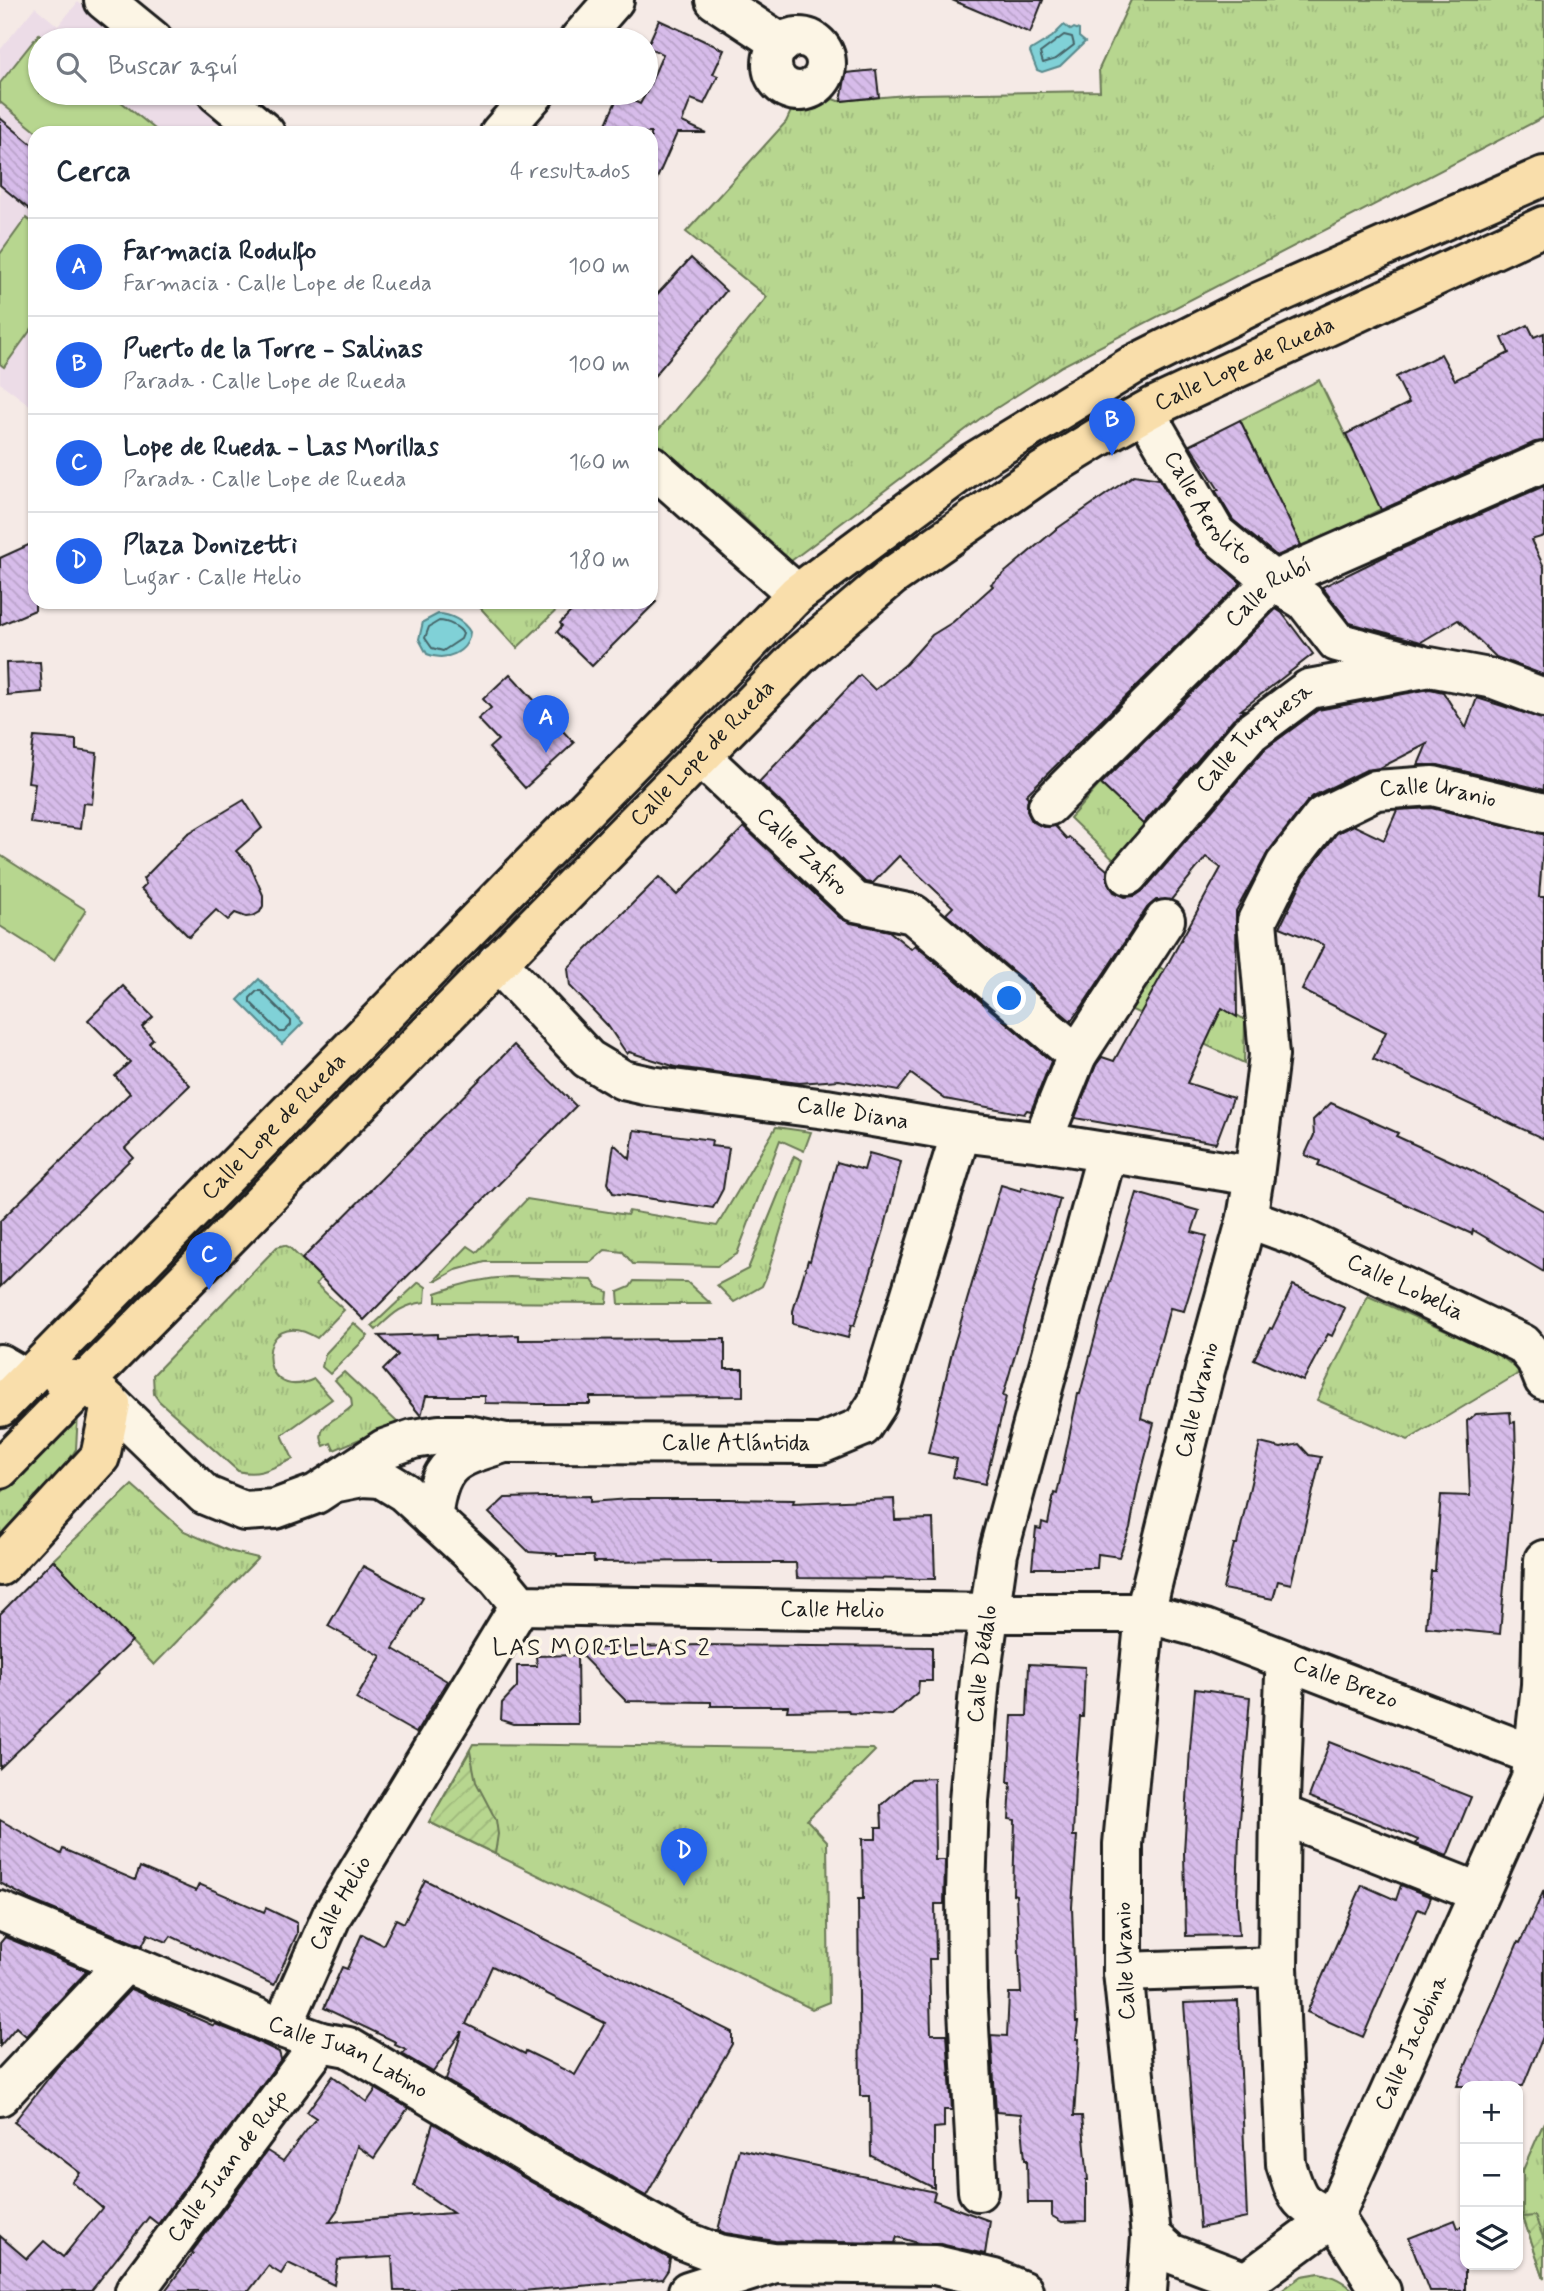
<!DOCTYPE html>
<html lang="es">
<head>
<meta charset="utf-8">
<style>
	body { margin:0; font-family:Mynerve,sans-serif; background:#f6f6f7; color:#1f2937 }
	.controls { position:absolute; right:21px; bottom:21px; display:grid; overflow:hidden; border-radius:14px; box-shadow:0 2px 5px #0004 }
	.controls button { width:63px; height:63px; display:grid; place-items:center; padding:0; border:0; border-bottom:2px solid #e0e1e3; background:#fff; color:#1f2937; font:35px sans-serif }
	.you { position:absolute; left:1010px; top:999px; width:24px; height:24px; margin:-18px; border:5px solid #fff; border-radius:50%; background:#1a73e8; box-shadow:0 0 0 10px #1a73e833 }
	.badge { display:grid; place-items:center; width:46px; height:46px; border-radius:50%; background:#2563eb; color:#fff; font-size:23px; font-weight:700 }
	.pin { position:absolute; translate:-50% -58px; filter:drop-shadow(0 2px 4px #0008) }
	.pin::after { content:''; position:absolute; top:37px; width:24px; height:21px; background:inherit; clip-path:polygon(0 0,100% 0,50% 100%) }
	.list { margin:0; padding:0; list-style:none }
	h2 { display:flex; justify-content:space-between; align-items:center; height:91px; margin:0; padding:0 28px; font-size:30px }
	h2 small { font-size:23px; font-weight:400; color:#747a83 }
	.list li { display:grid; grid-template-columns:46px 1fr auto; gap:21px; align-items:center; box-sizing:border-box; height:98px; padding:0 28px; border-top:2px solid #e0e1e3 }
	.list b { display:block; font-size:26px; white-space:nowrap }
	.list p { margin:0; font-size:23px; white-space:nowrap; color:#747a83 }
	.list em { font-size:23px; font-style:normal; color:#747a83 }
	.icon { flex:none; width:38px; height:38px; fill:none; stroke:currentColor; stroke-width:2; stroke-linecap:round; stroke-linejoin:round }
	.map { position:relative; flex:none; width:1544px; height:2291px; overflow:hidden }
	.search { position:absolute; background:#fff; box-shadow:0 2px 5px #0004; left:28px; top:28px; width:630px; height:77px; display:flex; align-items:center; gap:18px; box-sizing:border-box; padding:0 24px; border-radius:38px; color:#747a83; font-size:26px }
	.panel { position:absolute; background:#fff; box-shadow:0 2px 5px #0004; left:28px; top:126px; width:630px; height:483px; border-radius:21px }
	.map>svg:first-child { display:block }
</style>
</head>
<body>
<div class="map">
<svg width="1544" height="2291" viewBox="0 0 1544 2291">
	<defs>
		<pattern id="grass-tufts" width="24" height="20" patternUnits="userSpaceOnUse" patternTransform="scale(1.75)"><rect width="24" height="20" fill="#b7d68f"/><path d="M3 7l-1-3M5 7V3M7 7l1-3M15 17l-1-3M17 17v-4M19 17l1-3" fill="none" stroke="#9db77b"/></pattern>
		<pattern id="garden-furrows" width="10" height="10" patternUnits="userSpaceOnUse" patternTransform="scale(1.75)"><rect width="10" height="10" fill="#b7d68f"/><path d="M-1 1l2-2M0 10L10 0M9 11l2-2" fill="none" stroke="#9db77b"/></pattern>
		<pattern id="building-back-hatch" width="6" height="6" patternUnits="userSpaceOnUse" patternTransform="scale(1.75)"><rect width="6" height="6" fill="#d7bcea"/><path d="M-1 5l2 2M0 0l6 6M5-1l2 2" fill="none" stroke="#b8a1c8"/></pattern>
	</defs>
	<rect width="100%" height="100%" fill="#f5eae6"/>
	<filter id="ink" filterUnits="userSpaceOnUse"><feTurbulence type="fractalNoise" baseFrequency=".0143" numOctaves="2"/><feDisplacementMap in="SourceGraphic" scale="14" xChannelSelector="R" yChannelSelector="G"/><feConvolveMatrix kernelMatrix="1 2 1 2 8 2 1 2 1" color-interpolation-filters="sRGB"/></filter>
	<g filter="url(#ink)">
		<!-- built -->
		<path fill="#ecdce7" d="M78,2L122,40H40V93H184L231,133H35V409L0,383V50L35,7L58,26Z"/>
		<!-- grass -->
		<g fill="url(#grass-tufts)" stroke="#6a7956" stroke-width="2">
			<path d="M1131,0H1544V117L1062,366L981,418L791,561L738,512L651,439L767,297L686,232L786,122L791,111C808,113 820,109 833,99L838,101L917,94L1100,91L1099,69Z"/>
			<path d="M1319,380L1381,509L1302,548L1240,420Z"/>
			<path d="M475,602H565L517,648Z"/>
			<path d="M1100,784L1153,832L1122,868L1070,818Z"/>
			<path d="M1153,963L1245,1020L1244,1063L1128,1008Z"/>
			<path d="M776,1127L811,1132L804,1151L780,1140L737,1254L717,1266L633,1264L623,1252L605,1250L591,1262H485L456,1270L438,1280H435L468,1246L477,1252L527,1199L627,1215L629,1211L717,1226Z"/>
			<path d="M794,1156L802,1160L767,1275L762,1286L734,1302L717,1285L748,1269Z"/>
			<path d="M284,1245L289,1247L321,1278L316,1284L344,1310L317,1338C255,1300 253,1408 314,1379L332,1399L282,1435L293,1459C274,1467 259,1477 238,1471L159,1401L154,1394L153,1375L277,1247Z"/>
			<path d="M510,1277L592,1280L597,1287L608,1292L607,1303L436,1302V1293C460,1284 483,1278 510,1277Z"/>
			<path d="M634,1281L687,1282L711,1304H619L618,1292L630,1287Z"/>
			<path d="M419,1282L426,1287L425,1302C401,1305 393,1314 376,1330L372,1326Z"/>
			<path d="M1368,1296L1499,1355L1521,1372L1408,1440L1317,1400Z"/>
			<path d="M354,1323L368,1336L330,1374L322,1367L325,1354Z"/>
			<path d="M344,1372L398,1423L334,1450L331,1443L324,1446C312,1423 341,1419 352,1406L351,1398L335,1380Z"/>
			<path d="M78,1413L76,1449L48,1495L0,1544V1494Z"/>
			<path d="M132,1485L184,1531L229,1551L258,1558L154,1665L53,1560Z"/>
			<path d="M473,1744L873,1749L875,1751L807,1820L827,1841L829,2002L812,2009L429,1822Z"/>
			<path d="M1544,2122V2278L1523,2217V2170Z"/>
			<path d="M1319,2273C1334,2276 1343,2281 1354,2291H1281L1302,2276Z"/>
		</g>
		<!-- garden -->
		<g fill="url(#garden-furrows)" stroke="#6a7956" stroke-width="2">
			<path d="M470,1751L476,1782L496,1820L498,1834L495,1854L429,1822Z"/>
			<path d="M1535,2216L1544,2240V2278L1523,2217Z"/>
		</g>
		<!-- pitch -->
		<g fill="#b7d68f" stroke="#6a7956" stroke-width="2">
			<path d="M39,34L46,40H40V93H110L160,133H38L0,102V83Z"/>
			<path d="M26,218L35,225V324L4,367L0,364V254Z"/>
			<path d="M0,855L86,910L54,960L0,926Z"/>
		</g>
		<!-- water -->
		<g fill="#80d1d7" stroke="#58898c" stroke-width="2">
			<path d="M1064,25L1071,30L1074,28L1079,30V37L1085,42L1060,66L1042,72L1037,70L1030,52L1031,50L1052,37Z"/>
			<path d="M438,614C450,614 464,621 470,632C468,653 445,662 427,654L419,639L423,622Z"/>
			<path d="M259,979L303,1023L282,1044L238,1000Z"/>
		</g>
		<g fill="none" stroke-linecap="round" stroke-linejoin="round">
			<!-- shore -->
			<g stroke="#446467" stroke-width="2">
				<path d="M1064,35L1072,37L1074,45L1056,59L1043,63L1040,53Z"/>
				<path d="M439,621C447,621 460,627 463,634L461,639L443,651L432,648L425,638L429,627Z"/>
				<path d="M257,991H261L291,1021V1025L284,1032H280L250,1002V998Z"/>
			</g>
		</g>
		<!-- building -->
		<g fill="url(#building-back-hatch)" stroke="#1c1c1c" stroke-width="2" fill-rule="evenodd">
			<path d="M952,0H1043L1030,33Z"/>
			<path d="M659,20L724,50L713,74L718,76L704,104L691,99L682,122L706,133H677L651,192V133H602L619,94L640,104L646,93L663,54L647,47Z"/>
			<path d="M876,70L879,97L841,101L846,73Z"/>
			<path d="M0,118L35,147V214L0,185Z"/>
			<path d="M691,258L726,291L651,380V301Z"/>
			<path d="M1528,325L1534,337L1544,333V441L1535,442L1381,510L1346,434L1409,403L1396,377L1441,354L1455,380L1509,353L1502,338Z"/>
			<path d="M1240,420L1301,545L1277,556L1233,520L1215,490H1219L1190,445Z"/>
			<path d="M1134,475L1159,479L1197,545L1241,583L1026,795L1028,797L1027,811L1032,821L1043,827L1055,826L1067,839L1069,837L1107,870L1108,883L1114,892L1125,897L1135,896L1144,890L1265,749L1318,710L1430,689L1443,692L1466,728L1477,698L1544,719V790L1438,765H1418L1427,744L1380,768L1366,770L1313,796L1306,803L1268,852L1236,911L1237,1017L1222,1008L1187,1083L1233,1098L1216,1143L1075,1118L1096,1065L1102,1057L1114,1061L1221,868L1206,857L1171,900H1156L1147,908L1083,1005L1071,1021L946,914L953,907L899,856L873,883L865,882L759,782L860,675L875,690L906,664L932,635L953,622L993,586L991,584L1055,530Z"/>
			<path d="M1544,486V536L1531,540L1544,567V675L1496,657L1458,620L1421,642L1350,623L1322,587L1392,553Z"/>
			<path d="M35,542V610L0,625V558Z"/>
			<path d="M580,602H656L592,666L557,632L562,626L560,623Z"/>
			<path d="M1276,609L1282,613L1313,654L1241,710H1245L1233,719L1143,824L1101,784Z"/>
			<path d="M40,662L42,692L7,695L6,663Z"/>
			<path d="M510,674L574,743L525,788L489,748L498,740L478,719L491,708L483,699Z"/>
			<path d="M34,737L76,740V750L97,753L92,804L83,803L80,829L30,823L35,783L28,782Z"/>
			<path d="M244,800L262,828L236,851L250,865L263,895V906L260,912L253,916L246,917L235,913L228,920L216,910L189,937L141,889L146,884L143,879L187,834Z"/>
			<path d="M1431,808L1544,834L1539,897H1544V1139L1373,1059L1386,1032L1302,990L1324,945L1280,927L1304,877L1337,833L1353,825L1384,840L1397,810Z"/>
			<path d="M744,827L840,918L851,923L889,931L911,949L915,945L1051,1061L1031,1111L1027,1110L1024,1114L945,1099L911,1074L898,1091L839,1080L799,1083L676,1067L629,1052L627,1054L608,1026L570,986L568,968L659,877L677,895Z"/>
			<path d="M123,986L153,1017L142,1027L153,1039L149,1043L190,1085L125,1148L133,1157L0,1287V1221L130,1093L115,1076L130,1062L88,1020Z"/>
			<path d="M514,1045L576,1106L364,1320L302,1259Z"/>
			<path d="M1331,1103L1398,1133L1396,1136L1473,1171L1544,1211V1272L1473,1230L1472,1234L1318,1165L1320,1161L1305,1155L1314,1135L1313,1120Z"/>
			<path d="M634,1130L712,1140L711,1146L729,1148L723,1189L713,1208L613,1193L608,1183L614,1144L630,1159Z"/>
			<path d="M869,1153L901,1162L884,1230L854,1326L851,1325L848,1338L793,1324V1311L808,1260L810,1261L837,1162L864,1170Z"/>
			<path d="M1001,1185L1021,1191L1022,1187L1060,1199L1003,1396L1006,1397L985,1484L953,1477L957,1459L928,1453L953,1348Z"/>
			<path d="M1137,1193L1199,1211L1192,1232L1207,1236L1184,1311L1170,1308L1147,1390L1141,1418L1154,1423L1138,1485L1130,1528L1119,1557L1098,1554L1097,1568H1032L1036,1528L1041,1529L1042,1522L1048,1524L1054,1493L1057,1494L1078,1394H1080L1107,1292Z"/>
			<path d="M1293,1285L1345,1308L1332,1336L1328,1334L1303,1381L1254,1359L1270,1328L1272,1329Z"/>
			<path d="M437,1334V1338L519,1335V1340L725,1339V1369H743V1396L590,1397V1404H539L485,1403V1396H426L421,1416L383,1370L398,1355L379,1336Z"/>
			<path d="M1510,1412L1511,1423L1515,1422L1516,1456H1515L1500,1634L1426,1627L1431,1571H1435L1441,1495L1470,1496L1467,1421L1476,1414Z"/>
			<path d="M1260,1443L1281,1448L1299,1444L1309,1455L1321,1457L1291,1584L1278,1581L1273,1599L1223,1589L1234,1544H1237Z"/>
			<path d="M590,1496V1502L629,1499H728L794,1500L793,1503L894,1499L895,1520L933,1519L935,1579L797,1578L796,1563H711V1561L594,1562L593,1556H557V1554L529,1552L489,1513L505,1498Z"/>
			<path d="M53,1560L132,1641L0,1768V1614Z"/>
			<path d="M363,1566L423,1598L393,1649L447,1681L416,1733L356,1699L381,1656L328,1626Z"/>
			<path d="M699,1645L932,1647V1681H919L918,1692L892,1715L849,1713L848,1710L787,1711L788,1706H711V1702L626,1701L575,1649Z"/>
			<path d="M577,1655L578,1724H513L501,1720L502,1703L517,1687V1666H537L536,1656Z"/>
			<path d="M1029,1664L1085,1667L1083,1717H1080L1075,1785L1073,1836H1077L1072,1907L1076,2022H1078L1076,2039H1079L1074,2116H1082L1088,2180H1086V2221L1062,2222L1052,2216V2203H1028L1027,2160H1025L1021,2114L996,2112L991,2035L1007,2036L1009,1993H1021L1016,1895L1013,1894L1015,1820L1009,1819L1011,1782H1008L1012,1716H1027Z"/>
			<path d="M1195,1689L1250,1697L1239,1833L1237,1901L1239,1935L1186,1936L1184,1853L1190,1748Z"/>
			<path d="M1330,1742L1471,1797L1447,1856L1416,1844L1418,1840L1390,1828L1309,1797Z"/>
			<path d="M934,1778L935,1860H945L944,1904H935L936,1959H929L931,2034H947L952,2110H944V2127L934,2128V2188L871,2156L870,2096H860L858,1899H863L862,1839H876V1827H882L881,1805L911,1779Z"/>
			<path d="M0,1820L61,1854L63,1849L135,1880L140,1867L196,1891L199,1884L264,1912L266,1908L297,1923V1934L274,1985L171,1936L167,1942L148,1934L142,1946L33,1901L0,1883Z"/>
			<path d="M425,1880L732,2032V2044L646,2196L553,2144L446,2080L462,2031L433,2072L402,2054L406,2050L395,2045L396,2042L324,2008L342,1967L347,1969L362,1934L383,1945L396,1919L404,1923ZM492,1966L605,2023L575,2075L526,2051L525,2054L466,2024Z"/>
			<path d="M1362,1885L1396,1900L1401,1885L1431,1897L1425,1912L1418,1909L1363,2037L1307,2012Z"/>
			<path d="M1544,1890V2034L1523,2086H1457L1518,1942L1520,1943Z"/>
			<path d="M5,1937L87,1971L26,2036L16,2027L0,2046V1943Z"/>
			<path d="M131,1989L214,2026L215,2024L245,2036L279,2052L281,2059L158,2224L149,2217L91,2291H0V2236L27,2259L44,2241L63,2257L102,2208L72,2182L80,2173L14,2122L58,2066Z"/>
			<path d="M1238,2001L1247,2218L1200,2228L1184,2003Z"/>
			<path d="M333,2076L367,2102L376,2089L408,2108L374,2158L357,2146L338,2209L329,2222L453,2213L414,2186L433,2123L531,2182L670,2259L668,2270L662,2279L522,2291H394L392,2257L338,2260L334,2285L288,2263L281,2274L268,2266L249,2291H165L193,2253L192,2252L267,2151L283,2161L316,2118L307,2112Z"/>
			<path d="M739,2149L935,2192L933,2200L990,2221L985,2254L940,2244L918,2243L897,2237L895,2243L775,2241L725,2233L718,2230Z"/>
			<path d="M1455,2220L1458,2228L1465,2226V2291H1429L1409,2238Z"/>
		</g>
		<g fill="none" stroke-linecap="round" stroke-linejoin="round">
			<!-- minor casing -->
			<g stroke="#1c1c1c" stroke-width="44">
				<g id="minor">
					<path d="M104,0L153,40"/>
					<path d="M715,0L782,44"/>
					<circle cx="799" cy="64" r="27"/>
					<path d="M579,40L614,0"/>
					<path d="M217,93L265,133"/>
					<path d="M500,133L535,93"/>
					<path id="s1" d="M1145,412L1216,534L1273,581L1305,601L1337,642L1421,665"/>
					<path d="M651,465L797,594"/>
					<path id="s2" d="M700,756L855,902L913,914L1077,1055"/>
					<path id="s3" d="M1048,806L1273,581L1544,462"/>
					<path id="s4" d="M1128,875L1250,733L1309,689L1430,667L1494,679L1544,698"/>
					<path id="s5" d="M497,962L588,1059L623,1080L650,1086L826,1109L961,1132L1042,1142L1254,1176"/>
					<path d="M1042,1142L1077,1055L1165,920"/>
					<path id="s6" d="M1247,1218L1299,1237L1523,1344L1536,1360L1544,1380"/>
					<path d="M0,1364L14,1372"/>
					<path id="s7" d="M111,1404L205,1495L244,1511L275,1509L316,1494L384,1449L413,1439L439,1435H468L506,1443L821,1444L862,1427L877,1404L961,1132"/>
					<path id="s8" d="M337,1482L362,1477L381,1478L404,1492L497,1577L520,1605L991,1613H1145L1205,1629L1544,1759"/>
					<path d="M432,1518C439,1464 451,1459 501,1444"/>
					<path d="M1287,1660L1285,1676L1280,1800L1278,1967L1286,2164C1297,2199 1298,2205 1334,2217"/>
					<path d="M1280,1814L1478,1892"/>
					<path id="s9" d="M0,1911L282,2028L321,2042L348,2047L542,2163L677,2238L718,2254L773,2263L935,2265L994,2279L1023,2291"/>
					<path d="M1123,1972L1278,1967"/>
					<path id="s10" d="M282,2028L332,1915L520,1605"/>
					<path d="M0,2096L124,1964"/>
					<path id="s11" d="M978,2191L967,1991L966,1893L969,1801L980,1679L998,1553L1107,1152"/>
					<path d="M1334,2217L1381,2291"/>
					<path d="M1151,2236L1170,2253L1246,2282"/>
					<path id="s12" d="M135,2291L321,2042"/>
					<path d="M688,2291L769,2265"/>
					<path id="s13" d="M1147,2291L1151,2236L1123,1972V1844L1145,1613L1205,1370L1247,1218L1254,1176L1269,1055L1257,921L1285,865L1323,816L1376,790L1433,786L1544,813"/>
					<path id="s14" d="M1234,2291L1334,2217L1531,1778L1541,1685L1544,1560"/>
				</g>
			</g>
			<!-- major casing -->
			<g stroke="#1c1c1c" stroke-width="44">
				<g id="major">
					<path id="s15" d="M0,1407L797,594L974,462L1133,365L1259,302L1544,176"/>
					<path id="s16" d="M0,1469L802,653L891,577L1042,472L1099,437L1153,407L1544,226"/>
					<path d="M0,1566L100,1457L111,1404L86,1381L62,1379"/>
				</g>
			</g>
			<!-- minor -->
			<use href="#minor" stroke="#fcf5e5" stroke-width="38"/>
			<!-- major -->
			<use href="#major" stroke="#f9deab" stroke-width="38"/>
		</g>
	</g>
	<g text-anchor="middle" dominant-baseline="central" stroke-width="7" stroke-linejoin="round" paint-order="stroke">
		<!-- street labels -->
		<g font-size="23" fill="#1c1c1c" stroke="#fcf5e5">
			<text stroke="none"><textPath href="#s16" startOffset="1675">Calle Lope de Rueda</textPath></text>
			<text stroke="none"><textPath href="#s1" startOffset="116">Calle Aerolito</textPath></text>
			<text stroke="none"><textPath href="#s3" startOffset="308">Calle Rubí</textPath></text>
			<text stroke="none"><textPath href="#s4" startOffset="187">Calle Turquesa</textPath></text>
			<text stroke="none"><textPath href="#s16" startOffset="1003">Calle Lope de Rueda</textPath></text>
			<text stroke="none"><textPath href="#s13" startOffset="1634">Calle Uranio</textPath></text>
			<text stroke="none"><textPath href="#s2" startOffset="140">Calle Zafiro</textPath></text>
			<text stroke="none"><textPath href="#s5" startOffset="406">Calle Diana</textPath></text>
			<text stroke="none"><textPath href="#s15" startOffset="392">Calle Lope de Rueda</textPath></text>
			<text stroke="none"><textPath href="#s6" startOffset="173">Calle Lobelia</textPath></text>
			<text stroke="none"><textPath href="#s13" startOffset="900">Calle Uranio</textPath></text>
			<text stroke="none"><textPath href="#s7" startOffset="684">Calle Atlántida</textPath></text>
			<text stroke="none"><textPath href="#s8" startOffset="546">Calle Helio</textPath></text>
			<text stroke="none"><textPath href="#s11" startOffset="528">Calle Dédalo</textPath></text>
			<text stroke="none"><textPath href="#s8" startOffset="1071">Calle Brezo</textPath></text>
			<text stroke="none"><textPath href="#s10" startOffset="138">Calle Helio</textPath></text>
			<text transform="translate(1126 1961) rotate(-92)">Calle Uranio</text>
			<text stroke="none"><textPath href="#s14" startOffset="315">Calle Jacobina</textPath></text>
			<text stroke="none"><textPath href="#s9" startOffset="378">Calle Juan Latino</textPath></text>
			<text stroke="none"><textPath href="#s12" startOffset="156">Calle Juan de Rufo</textPath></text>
		</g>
		<!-- neighbourhood labels -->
		<g font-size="24" letter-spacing="2" fill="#1c1c1c" stroke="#fcf5e5">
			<text x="602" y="1648">LAS MORILLAS 2</text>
		</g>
	</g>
</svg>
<div class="controls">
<button>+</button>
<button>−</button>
<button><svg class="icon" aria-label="layers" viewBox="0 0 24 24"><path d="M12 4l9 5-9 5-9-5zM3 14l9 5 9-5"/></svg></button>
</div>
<div class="you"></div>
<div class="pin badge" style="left:546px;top:753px">A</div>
<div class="pin badge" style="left:1112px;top:456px">B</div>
<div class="pin badge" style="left:209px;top:1290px">C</div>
<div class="pin badge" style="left:684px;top:1886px">D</div>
<div class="search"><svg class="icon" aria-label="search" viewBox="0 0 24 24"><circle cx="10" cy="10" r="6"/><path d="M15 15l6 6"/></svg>Buscar aquí</div>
<section class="panel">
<h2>Cerca<small>4 resultados</small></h2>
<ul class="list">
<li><span class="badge">A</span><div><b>Farmacia Rodulfo</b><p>Farmacia · Calle Lope de Rueda</p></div><em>100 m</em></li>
<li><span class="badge">B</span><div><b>Puerto de la Torre - Salinas</b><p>Parada · Calle Lope de Rueda</p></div><em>100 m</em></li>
<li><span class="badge">C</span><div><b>Lope de Rueda - Las Morillas</b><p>Parada · Calle Lope de Rueda</p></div><em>160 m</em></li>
<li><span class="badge">D</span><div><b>Plaza Donizetti</b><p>Lugar · Calle Helio</p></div><em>180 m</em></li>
</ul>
</section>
</div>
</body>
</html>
